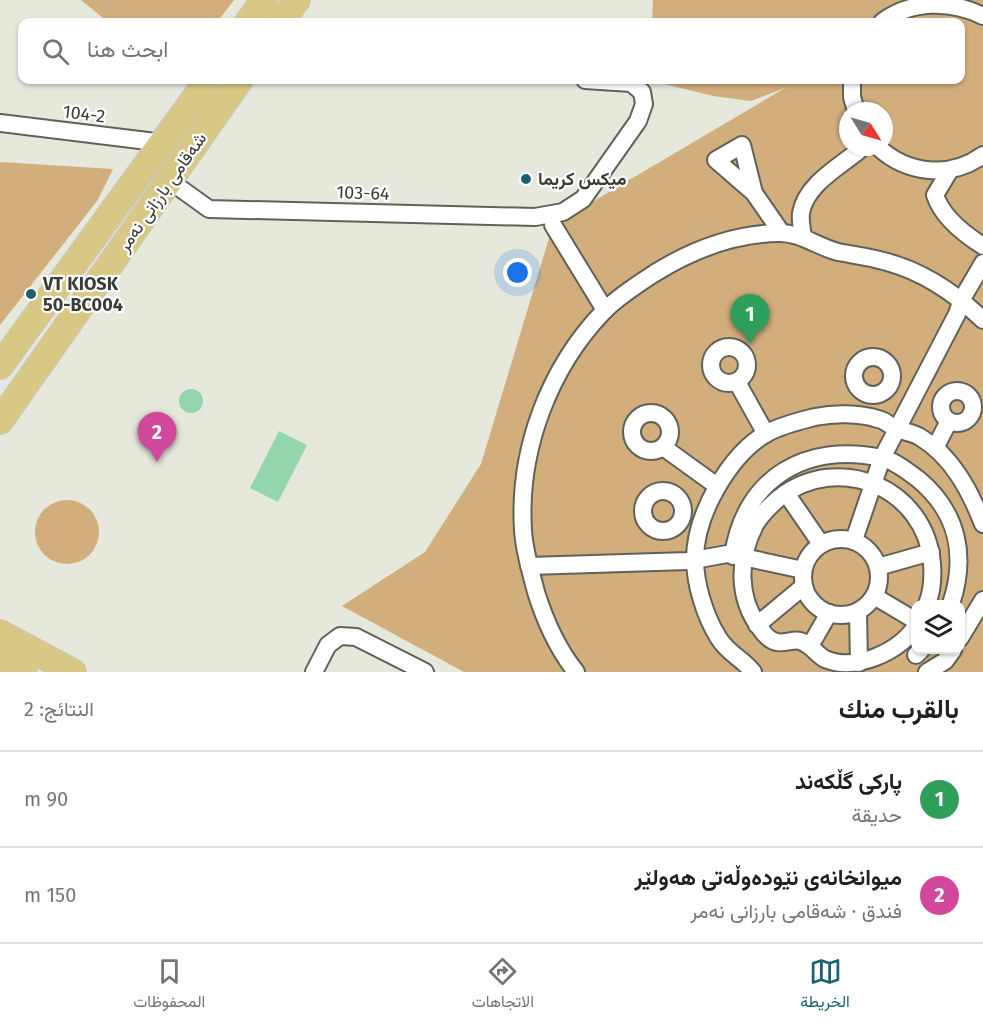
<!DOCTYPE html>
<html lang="ar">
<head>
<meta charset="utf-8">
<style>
	body { margin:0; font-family:"Fira Sans",Vazirmatn,sans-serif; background:#f6f6f6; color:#202124; direction:rtl }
	.controls { position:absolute; right:18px; bottom:18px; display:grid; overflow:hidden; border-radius:12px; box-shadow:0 2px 4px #0004 }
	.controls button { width:54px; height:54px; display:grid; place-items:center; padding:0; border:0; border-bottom:2px solid #e0e0e0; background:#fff; color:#202124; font:30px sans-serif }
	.compass { position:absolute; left:839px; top:102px; width:54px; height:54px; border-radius:50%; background:#fff; box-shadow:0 2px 4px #0004; rotate:127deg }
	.you { position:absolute; left:518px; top:273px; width:21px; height:21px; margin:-15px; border:4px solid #fff; border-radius:50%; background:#1a73e8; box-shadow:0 0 0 9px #1a73e833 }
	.badge { display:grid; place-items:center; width:39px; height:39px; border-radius:50%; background:#1a6271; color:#fff; font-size:20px; font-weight:700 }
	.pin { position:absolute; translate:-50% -50px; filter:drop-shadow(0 2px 3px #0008) }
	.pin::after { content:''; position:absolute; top:32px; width:21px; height:18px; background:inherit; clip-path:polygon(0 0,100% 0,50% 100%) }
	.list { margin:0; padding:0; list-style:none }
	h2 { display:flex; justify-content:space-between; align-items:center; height:78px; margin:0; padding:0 24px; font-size:26px }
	h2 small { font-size:20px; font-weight:400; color:#757577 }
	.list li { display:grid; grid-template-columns:39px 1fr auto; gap:18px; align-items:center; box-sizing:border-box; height:96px; padding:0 24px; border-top:2px solid #e0e0e0 }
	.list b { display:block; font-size:22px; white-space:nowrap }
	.list p { margin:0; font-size:20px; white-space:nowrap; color:#757577 }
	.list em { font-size:20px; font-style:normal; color:#757577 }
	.icon { flex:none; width:33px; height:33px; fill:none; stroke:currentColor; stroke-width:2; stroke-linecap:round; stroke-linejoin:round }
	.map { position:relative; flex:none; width:983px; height:672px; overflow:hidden; direction:ltr }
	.search { position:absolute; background:#fff; box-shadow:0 2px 4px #0004; left:18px; right:18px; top:18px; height:66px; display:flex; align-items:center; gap:15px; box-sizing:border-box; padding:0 21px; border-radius:12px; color:#757577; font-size:22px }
	.sheet { height:270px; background:#fff }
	nav { display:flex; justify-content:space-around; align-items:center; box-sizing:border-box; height:84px; border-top:2px solid #e0e0e0; background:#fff; font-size:16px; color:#757577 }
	nav a { display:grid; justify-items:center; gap:3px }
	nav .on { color:#1a6271 }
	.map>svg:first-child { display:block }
</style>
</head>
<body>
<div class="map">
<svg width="983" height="672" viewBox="0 0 983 672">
	<rect width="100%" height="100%" fill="#e5e8db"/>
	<!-- green -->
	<g fill="#d1ae7c" fill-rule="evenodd">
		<path d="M81,0H234L217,22H108Z"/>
		<path d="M653,0H983V672H464L342,606L425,552L481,464L553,225L785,88L751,101L713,96L648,80H960V22H652ZM848,111H884V147H848ZM916,604H960V650H916Z"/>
		<path d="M0,162L113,169L97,201L0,325Z"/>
		<circle cx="67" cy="532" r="32"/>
	</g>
	<!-- water -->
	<g fill="#93d6ab">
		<circle cx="191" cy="401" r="12"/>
		<path d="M279,431L307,445L278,502L250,488Z"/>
	</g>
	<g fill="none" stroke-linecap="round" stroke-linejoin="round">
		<!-- street casing -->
		<g stroke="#606258" stroke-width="20">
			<g id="street">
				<path d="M882,22C911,0 951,0 983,16"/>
				<path d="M852,80V97L856,111"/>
				<path d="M0,123L164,143"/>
				<path d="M878,147C907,174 950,179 983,155"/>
				<path d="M950,170L935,195C942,217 964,234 983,246"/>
				<path d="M170,181L209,209L535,217L563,212L583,199L638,121L644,104L642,92L631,83L585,80"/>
				<path d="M754,193L742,145L716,160L754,193L781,232"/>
				<path d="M553,225L605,310"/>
				<path d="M803,237C802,230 800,221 801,213C806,183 843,165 863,147"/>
				<circle cx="729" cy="365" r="18"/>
				<circle cx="873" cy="376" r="19"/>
				<path d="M737,382L766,434"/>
				<circle cx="957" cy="407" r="16"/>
				<circle cx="651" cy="432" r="19"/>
				<path d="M663,447L717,486"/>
				<path d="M935,448L949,421"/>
				<circle cx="663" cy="511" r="20"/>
				<path d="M786,493L821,544"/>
				<circle cx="841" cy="577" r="38"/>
				<path d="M854,540L882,458L957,314L962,299L983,263"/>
				<path d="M733,556C744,477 807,442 882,458C895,461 907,471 918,479C958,512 967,556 951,604"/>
				<path d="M743,557L803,570"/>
				<path d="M529,566L688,561L733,553"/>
				<path d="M878,567L931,552"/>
				<path d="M874,596L916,621"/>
				<path d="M858,612L859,663"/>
				<path d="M757,625L804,586"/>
				<path d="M916,626C899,652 855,672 825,659C816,654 811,644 800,641C793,639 784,644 777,642C770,641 764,634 760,628C737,598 738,558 755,525C761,514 770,506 779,498C839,451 926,488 932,564C933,577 932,592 927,604"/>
				<path d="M960,638L983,600"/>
				<path d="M810,646L829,613"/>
				<path d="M916,655L921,650"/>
				<path d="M314,672L328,645L340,636L356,637L425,672"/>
				<path d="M576,672C557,648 545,621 536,592C531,572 524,551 523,530C518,450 549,368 604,311C619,296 638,284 655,273C692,250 735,234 778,233C800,232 818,247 838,252C854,255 871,257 887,262C924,272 955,293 983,320"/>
				<path d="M753,672C742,658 728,654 718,637C705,616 695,584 695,559C695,515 729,455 767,433C782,425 799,421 815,417C834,413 859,413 878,419C884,420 889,425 894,427C902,432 912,432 920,437C952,456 970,491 983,524"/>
				<path d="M927,672L945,661L953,650"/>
			</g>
		</g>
		<!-- primary casing -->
		<g stroke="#c8c8c7" stroke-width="28">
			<g id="primary">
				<path d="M248,22L264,0"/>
				<path d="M280,22L297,0"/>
				<path d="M0,366L208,80"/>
				<path d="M0,421L240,80"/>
				<path d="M0,633L73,672"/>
				<path d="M0,660L24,672"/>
			</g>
		</g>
		<!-- street -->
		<use href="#street" stroke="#fff" stroke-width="16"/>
		<!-- primary -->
		<use href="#primary" stroke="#d8c885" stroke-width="26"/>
	</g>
	<!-- markers -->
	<g fill="#1a6271" stroke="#fff" stroke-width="2">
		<circle cx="526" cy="179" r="6"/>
		<circle cx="31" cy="294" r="6"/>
	</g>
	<g text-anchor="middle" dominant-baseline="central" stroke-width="4.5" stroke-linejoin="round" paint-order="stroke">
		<!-- street labels -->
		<g font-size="18" fill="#3a3b36" stroke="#fff">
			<text transform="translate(84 114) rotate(7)">104-2</text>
			<text transform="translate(162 192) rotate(-55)">شەقامی بارزانی نەمر</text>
			<text transform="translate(363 193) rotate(2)">103-64</text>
		</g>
		<!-- poi labels -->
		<g font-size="18" font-weight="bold" fill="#3a3b36" stroke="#fff" text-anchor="start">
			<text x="538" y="179">ميكس كريما</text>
			<text x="43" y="284">VT KIOSK<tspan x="43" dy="21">50-BC004</tspan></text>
		</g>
	</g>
</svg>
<div class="controls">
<button><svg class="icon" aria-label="layers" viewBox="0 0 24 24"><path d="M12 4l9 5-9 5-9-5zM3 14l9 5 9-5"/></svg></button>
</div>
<svg class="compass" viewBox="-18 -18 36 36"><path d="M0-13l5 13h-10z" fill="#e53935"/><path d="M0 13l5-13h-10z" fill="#757577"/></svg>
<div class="you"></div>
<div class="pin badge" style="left:750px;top:344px;background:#2e9e5b">1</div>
<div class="pin badge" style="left:157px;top:462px;background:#d1479c">2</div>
<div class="search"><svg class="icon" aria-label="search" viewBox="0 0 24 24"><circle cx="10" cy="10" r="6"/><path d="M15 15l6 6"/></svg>ابحث هنا</div>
</div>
<section class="sheet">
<h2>بالقرب منك<small>النتائج: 2</small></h2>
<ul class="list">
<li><span class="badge" style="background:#2e9e5b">1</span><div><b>پارکی گڵکەند</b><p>حديقة</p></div><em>90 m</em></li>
<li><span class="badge" style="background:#d1479c">2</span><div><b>میوانخانەی نێودەوڵەتی هەولێر</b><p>فندق · شەقامی بارزانی نەمر</p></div><em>150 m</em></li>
</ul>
</section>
<nav>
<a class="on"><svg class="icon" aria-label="map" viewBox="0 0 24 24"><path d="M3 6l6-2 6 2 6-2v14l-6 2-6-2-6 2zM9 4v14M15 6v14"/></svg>الخريطة</a>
<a><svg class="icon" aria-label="directions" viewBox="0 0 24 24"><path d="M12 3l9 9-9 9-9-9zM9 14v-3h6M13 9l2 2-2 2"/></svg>الاتجاهات</a>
<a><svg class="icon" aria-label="saved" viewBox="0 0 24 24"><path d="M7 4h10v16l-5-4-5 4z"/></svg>المحفوظات</a>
</nav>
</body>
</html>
